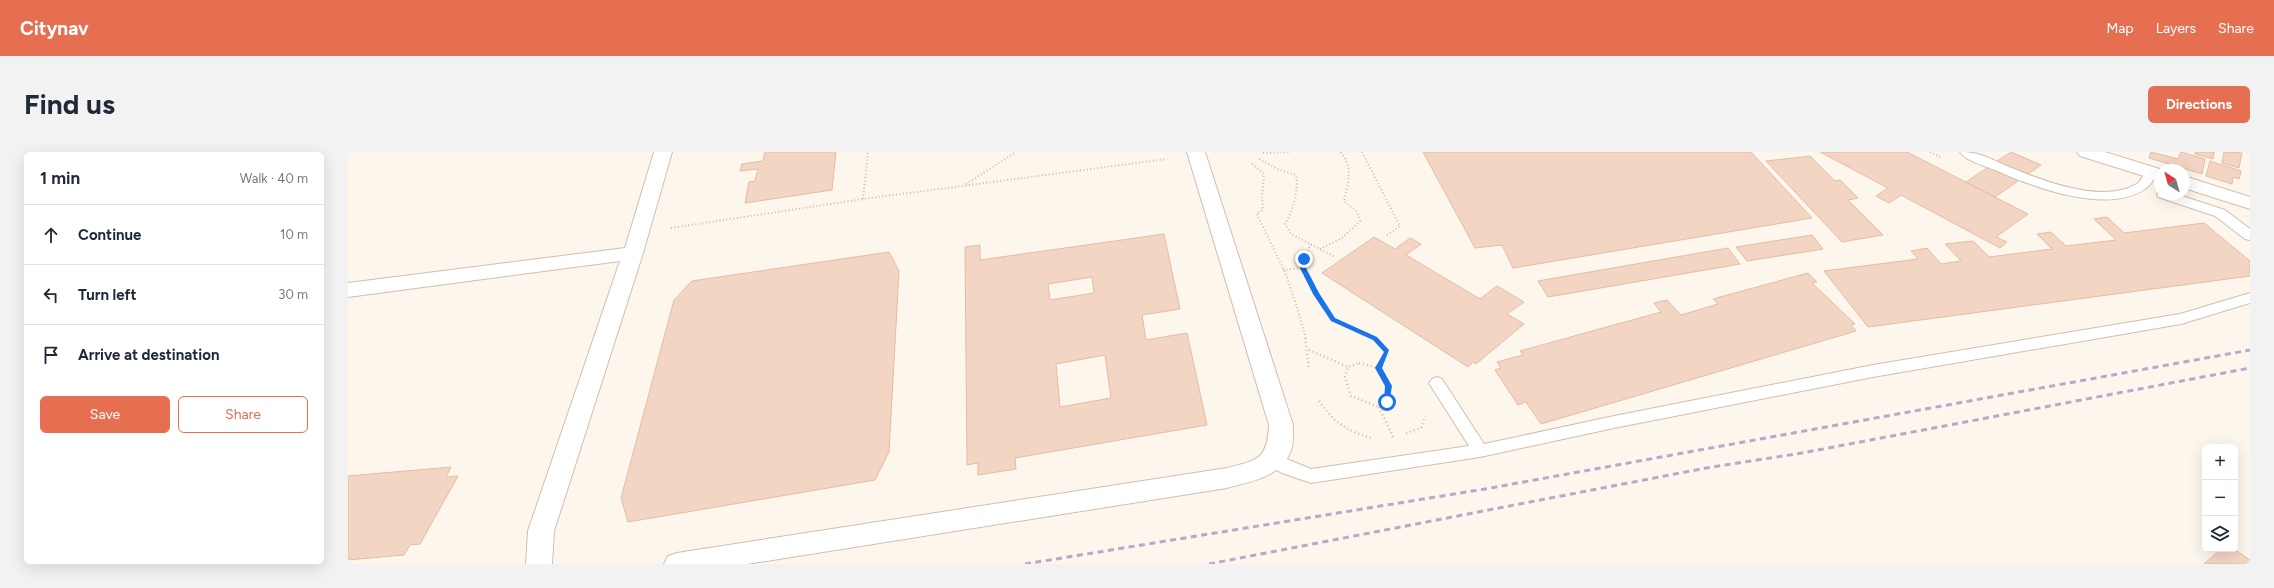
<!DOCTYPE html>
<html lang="en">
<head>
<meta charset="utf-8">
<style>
	body { margin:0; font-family:Figtree,sans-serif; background:#f2f2f3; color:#1f2937 }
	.controls { position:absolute; right:12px; bottom:12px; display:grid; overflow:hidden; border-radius:6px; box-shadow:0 4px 16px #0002 }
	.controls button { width:36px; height:36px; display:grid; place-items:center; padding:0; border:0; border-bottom:1px solid #e0e1e3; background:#fff; color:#1f2937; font:20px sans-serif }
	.compass { position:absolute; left:1806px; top:12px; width:36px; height:36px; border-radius:50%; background:#fff; box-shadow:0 4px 16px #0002; rotate:323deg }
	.stop { position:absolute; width:12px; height:12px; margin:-9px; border:3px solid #1a73e8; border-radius:50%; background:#fff }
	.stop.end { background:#1a73e8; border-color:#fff; box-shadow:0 1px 4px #0008 }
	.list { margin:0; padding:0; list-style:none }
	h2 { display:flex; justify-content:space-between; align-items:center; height:52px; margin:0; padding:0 16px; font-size:17px }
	h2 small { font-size:13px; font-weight:400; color:#747a83 }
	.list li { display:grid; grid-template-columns:26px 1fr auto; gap:12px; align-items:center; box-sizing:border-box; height:60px; padding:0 16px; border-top:1px solid #e0e1e3 }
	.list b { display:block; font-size:15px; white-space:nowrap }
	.list em { font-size:13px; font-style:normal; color:#747a83 }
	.actions { display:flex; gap:8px; padding:12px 16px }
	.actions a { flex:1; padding:9px 0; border:1px solid #e76f51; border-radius:6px; text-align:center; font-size:14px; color:#e76f51 }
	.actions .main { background:#e76f51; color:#fff }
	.icon { flex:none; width:22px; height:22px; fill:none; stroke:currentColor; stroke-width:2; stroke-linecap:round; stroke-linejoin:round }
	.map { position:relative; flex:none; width:1902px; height:412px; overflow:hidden; border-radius:6px }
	header { display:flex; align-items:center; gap:24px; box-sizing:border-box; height:56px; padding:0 20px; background:#e76f51; color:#fff }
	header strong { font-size:19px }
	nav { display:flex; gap:22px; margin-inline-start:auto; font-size:14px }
	.intro { display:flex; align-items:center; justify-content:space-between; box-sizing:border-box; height:96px; padding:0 24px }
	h1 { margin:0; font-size:28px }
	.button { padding:10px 18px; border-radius:6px; background:#e76f51; color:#fff; font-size:14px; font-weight:700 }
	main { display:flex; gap:24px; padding:0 24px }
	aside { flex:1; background:#fff; border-radius:6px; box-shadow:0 4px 16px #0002 }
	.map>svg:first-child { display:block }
</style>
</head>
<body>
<header>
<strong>Citynav</strong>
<nav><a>Map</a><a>Layers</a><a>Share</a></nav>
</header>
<div class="intro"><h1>Find us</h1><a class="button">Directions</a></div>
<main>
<aside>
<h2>1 min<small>Walk · 40 m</small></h2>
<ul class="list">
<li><svg class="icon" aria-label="ahead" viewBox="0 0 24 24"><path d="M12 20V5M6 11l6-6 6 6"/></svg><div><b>Continue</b></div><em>10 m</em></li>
<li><svg class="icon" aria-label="left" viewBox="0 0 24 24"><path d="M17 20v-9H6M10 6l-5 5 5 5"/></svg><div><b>Turn left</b></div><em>30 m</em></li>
<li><svg class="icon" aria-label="arrive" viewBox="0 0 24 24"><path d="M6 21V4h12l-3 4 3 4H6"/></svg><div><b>Arrive at destination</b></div></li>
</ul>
<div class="actions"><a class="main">Save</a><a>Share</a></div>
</aside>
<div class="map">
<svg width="1902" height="412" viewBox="0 0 1902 412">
	<rect width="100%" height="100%" fill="#fdf6ec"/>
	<!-- building -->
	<g fill="#f3d5c3" stroke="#e6bba3" fill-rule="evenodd">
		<path d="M417,0H488L484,38L397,51L401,30L407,29L410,17L392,19L394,12L415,9Z"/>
		<path d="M1075,0H1403L1464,66L1165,116L1154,93L1127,96Z"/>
		<path d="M1472,0H1559L1680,62L1648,85L1659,90L1652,96L1553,43L1541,51L1528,44L1540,36Z"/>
		<path d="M1663,0L1693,13L1647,45L1618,30Z"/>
		<path d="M1803,0L1830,7L1833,0L1857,7L1854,22L1801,6Z"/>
		<path d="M1847,0H1866L1865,7L1847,2Z"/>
		<path d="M1876,0L1894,1L1891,16L1874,11Z"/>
		<path d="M1462,4L1487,29L1492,28L1510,46L1500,48L1535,83L1494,90L1418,9Z"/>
		<path d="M1862,9L1893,19L1891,27L1885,25L1884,32L1858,24Z"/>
		<path d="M1759,65L1776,81L1856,71L1902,109V124L1520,175L1476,119L1570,107L1563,99L1579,96L1593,112L1613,109L1597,92L1625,89L1641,105L1704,97L1689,82L1703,80L1718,94L1768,88L1746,67Z"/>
		<path d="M816,82L832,157L794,163L798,188L839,181L859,273L667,306L668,317L630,323V311L619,313L617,95L632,93V108ZM744,125L746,141L702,148L700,132ZM757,203L763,246L712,255L708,212Z"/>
		<path d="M1464,83L1475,97L1399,109L1388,95Z"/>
		<path d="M1026,85L1047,97L1062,86L1073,92L1058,103L1132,147L1149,134L1176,150L1159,162L1176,172L1128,212L1125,210L1120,215L974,121Z"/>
		<path d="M1380,96L1392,112L1200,145L1190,129Z"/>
		<path d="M541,100L551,119L541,300L527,328L280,370L273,346L326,148L344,129Z"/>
		<path d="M1460,121L1469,130L1464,131L1507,172L1503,173L1508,179L1193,272L1178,250L1170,253L1147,218L1153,216L1149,210L1175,203L1172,199L1313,160L1306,151L1319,148L1333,163L1370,152L1365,147Z"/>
		<path d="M103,315L98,325L110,324L72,392L62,393L56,403L0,408V324Z"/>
		<path d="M1873,397H1886L1902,408V412H1856Z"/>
	</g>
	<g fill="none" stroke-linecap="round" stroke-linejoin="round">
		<!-- service casing -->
		<g stroke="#d1beb0" stroke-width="2">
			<g id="service">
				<path d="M1612,0C1633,0 1642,7 1661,15C1691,27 1739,46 1773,38C1778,37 1786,34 1790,31C1795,26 1797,18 1804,16L1810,20C1807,26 1803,33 1797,37C1759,63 1685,35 1647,18C1637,14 1618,9 1612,0Z"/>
				<path d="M1812,39V42H1828L1877,58L1902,77V88L1897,87L1867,64L1810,45L1809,42Z"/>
				<path d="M1902,141V151L1833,172L1525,225L1266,276L1132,305L963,331L934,321L918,312L916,307L918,302L924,301L963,317L1121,294L1081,231L1084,227L1089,225L1094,227L1136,292L1266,264L1525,213L1832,162Z"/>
			</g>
		</g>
		<!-- minor casing -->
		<g stroke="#d1beb0" stroke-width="2">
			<g id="minor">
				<path d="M306,0H324L295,101L206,379L204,412H178L180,379L272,109L0,145V131L277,96Z"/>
				<path d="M839,0H857L945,273C944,280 946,288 944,295C936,325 904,329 879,336L399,412H316L320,404L329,401L879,316C910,308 919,308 921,273Z"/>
			</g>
		</g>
		<!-- tertiary casing -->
		<g stroke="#d1beb0" stroke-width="2">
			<g id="tertiary">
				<path d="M1729,0H1757L1815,18H1812V29L1732,4Z"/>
				<path d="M1836,24L1902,45V57L1836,36Z"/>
			</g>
		</g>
		<!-- path-far1 -->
		<g stroke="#d9b8a5" stroke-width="2" stroke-dasharray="1 2.5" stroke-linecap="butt">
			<path d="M1014,0L1052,74L1039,83"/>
			<path d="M1582,0L1594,6"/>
			<path d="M915,1L942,0"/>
			<path d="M911,7L929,17L948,23C951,38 945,59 937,72L943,82L987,105"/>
			<path d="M904,12L916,22L914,45L915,58L909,61L910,65L937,120L948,152L958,187"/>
			<path d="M618,32L668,0"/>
			<path d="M515,47L520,0"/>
			<path d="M323,76L515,47L819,7"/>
			<path d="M963,92L956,107L955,116L968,142L985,167L1028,187"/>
			<path d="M972,97L994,86L1012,69L1009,60L996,49C1000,32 1006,14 992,0"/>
			<path d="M935,118L955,116"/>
		</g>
		<!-- path -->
		<g stroke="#d9b8a5" stroke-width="2.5" stroke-dasharray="1 3" stroke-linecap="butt">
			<path d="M957,186L961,216"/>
			<path d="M1027,186L1039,200L1030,216"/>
			<path d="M961,198L1000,215"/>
			<path d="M1011,211L1030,216L1041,234L1039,250L1031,255L1003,244L997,225L1000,215Z"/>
			<path d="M971,249C985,270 1000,280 1024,286"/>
			<path d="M1031,255L1045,285"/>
			<path d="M1058,281L1073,276L1077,264"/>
		</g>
		<!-- service -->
		<use href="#service" fill="#fff" fill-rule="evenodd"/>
		<!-- minor -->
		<use href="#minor" fill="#fff" fill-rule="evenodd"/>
		<!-- tertiary -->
		<use href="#tertiary" fill="#fff" fill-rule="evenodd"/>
		<!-- rail -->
		<g stroke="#b9a8c9" stroke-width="3" stroke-dasharray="6 4.5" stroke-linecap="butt">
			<path d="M677,412L1137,337L1902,198"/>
			<path d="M861,412L1358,316L1454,301L1902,216"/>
		</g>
	</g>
	<!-- route -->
	<path fill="#1a73e8" d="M954,106L959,107L958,116L971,141L987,166L1029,185L1041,198L1034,216L1044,234L1041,252L1036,250L1037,234L1027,216L1036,200L1025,188L983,169L965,142L952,116Z"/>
</svg>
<div class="controls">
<button>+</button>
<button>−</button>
<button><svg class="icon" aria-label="layers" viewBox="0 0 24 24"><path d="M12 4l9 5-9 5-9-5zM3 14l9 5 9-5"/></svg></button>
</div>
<svg class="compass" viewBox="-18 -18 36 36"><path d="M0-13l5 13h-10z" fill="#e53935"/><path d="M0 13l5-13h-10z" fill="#747a83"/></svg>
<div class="stop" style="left:1039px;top:250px"></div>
<div class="stop end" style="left:956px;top:107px"></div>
</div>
</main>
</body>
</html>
